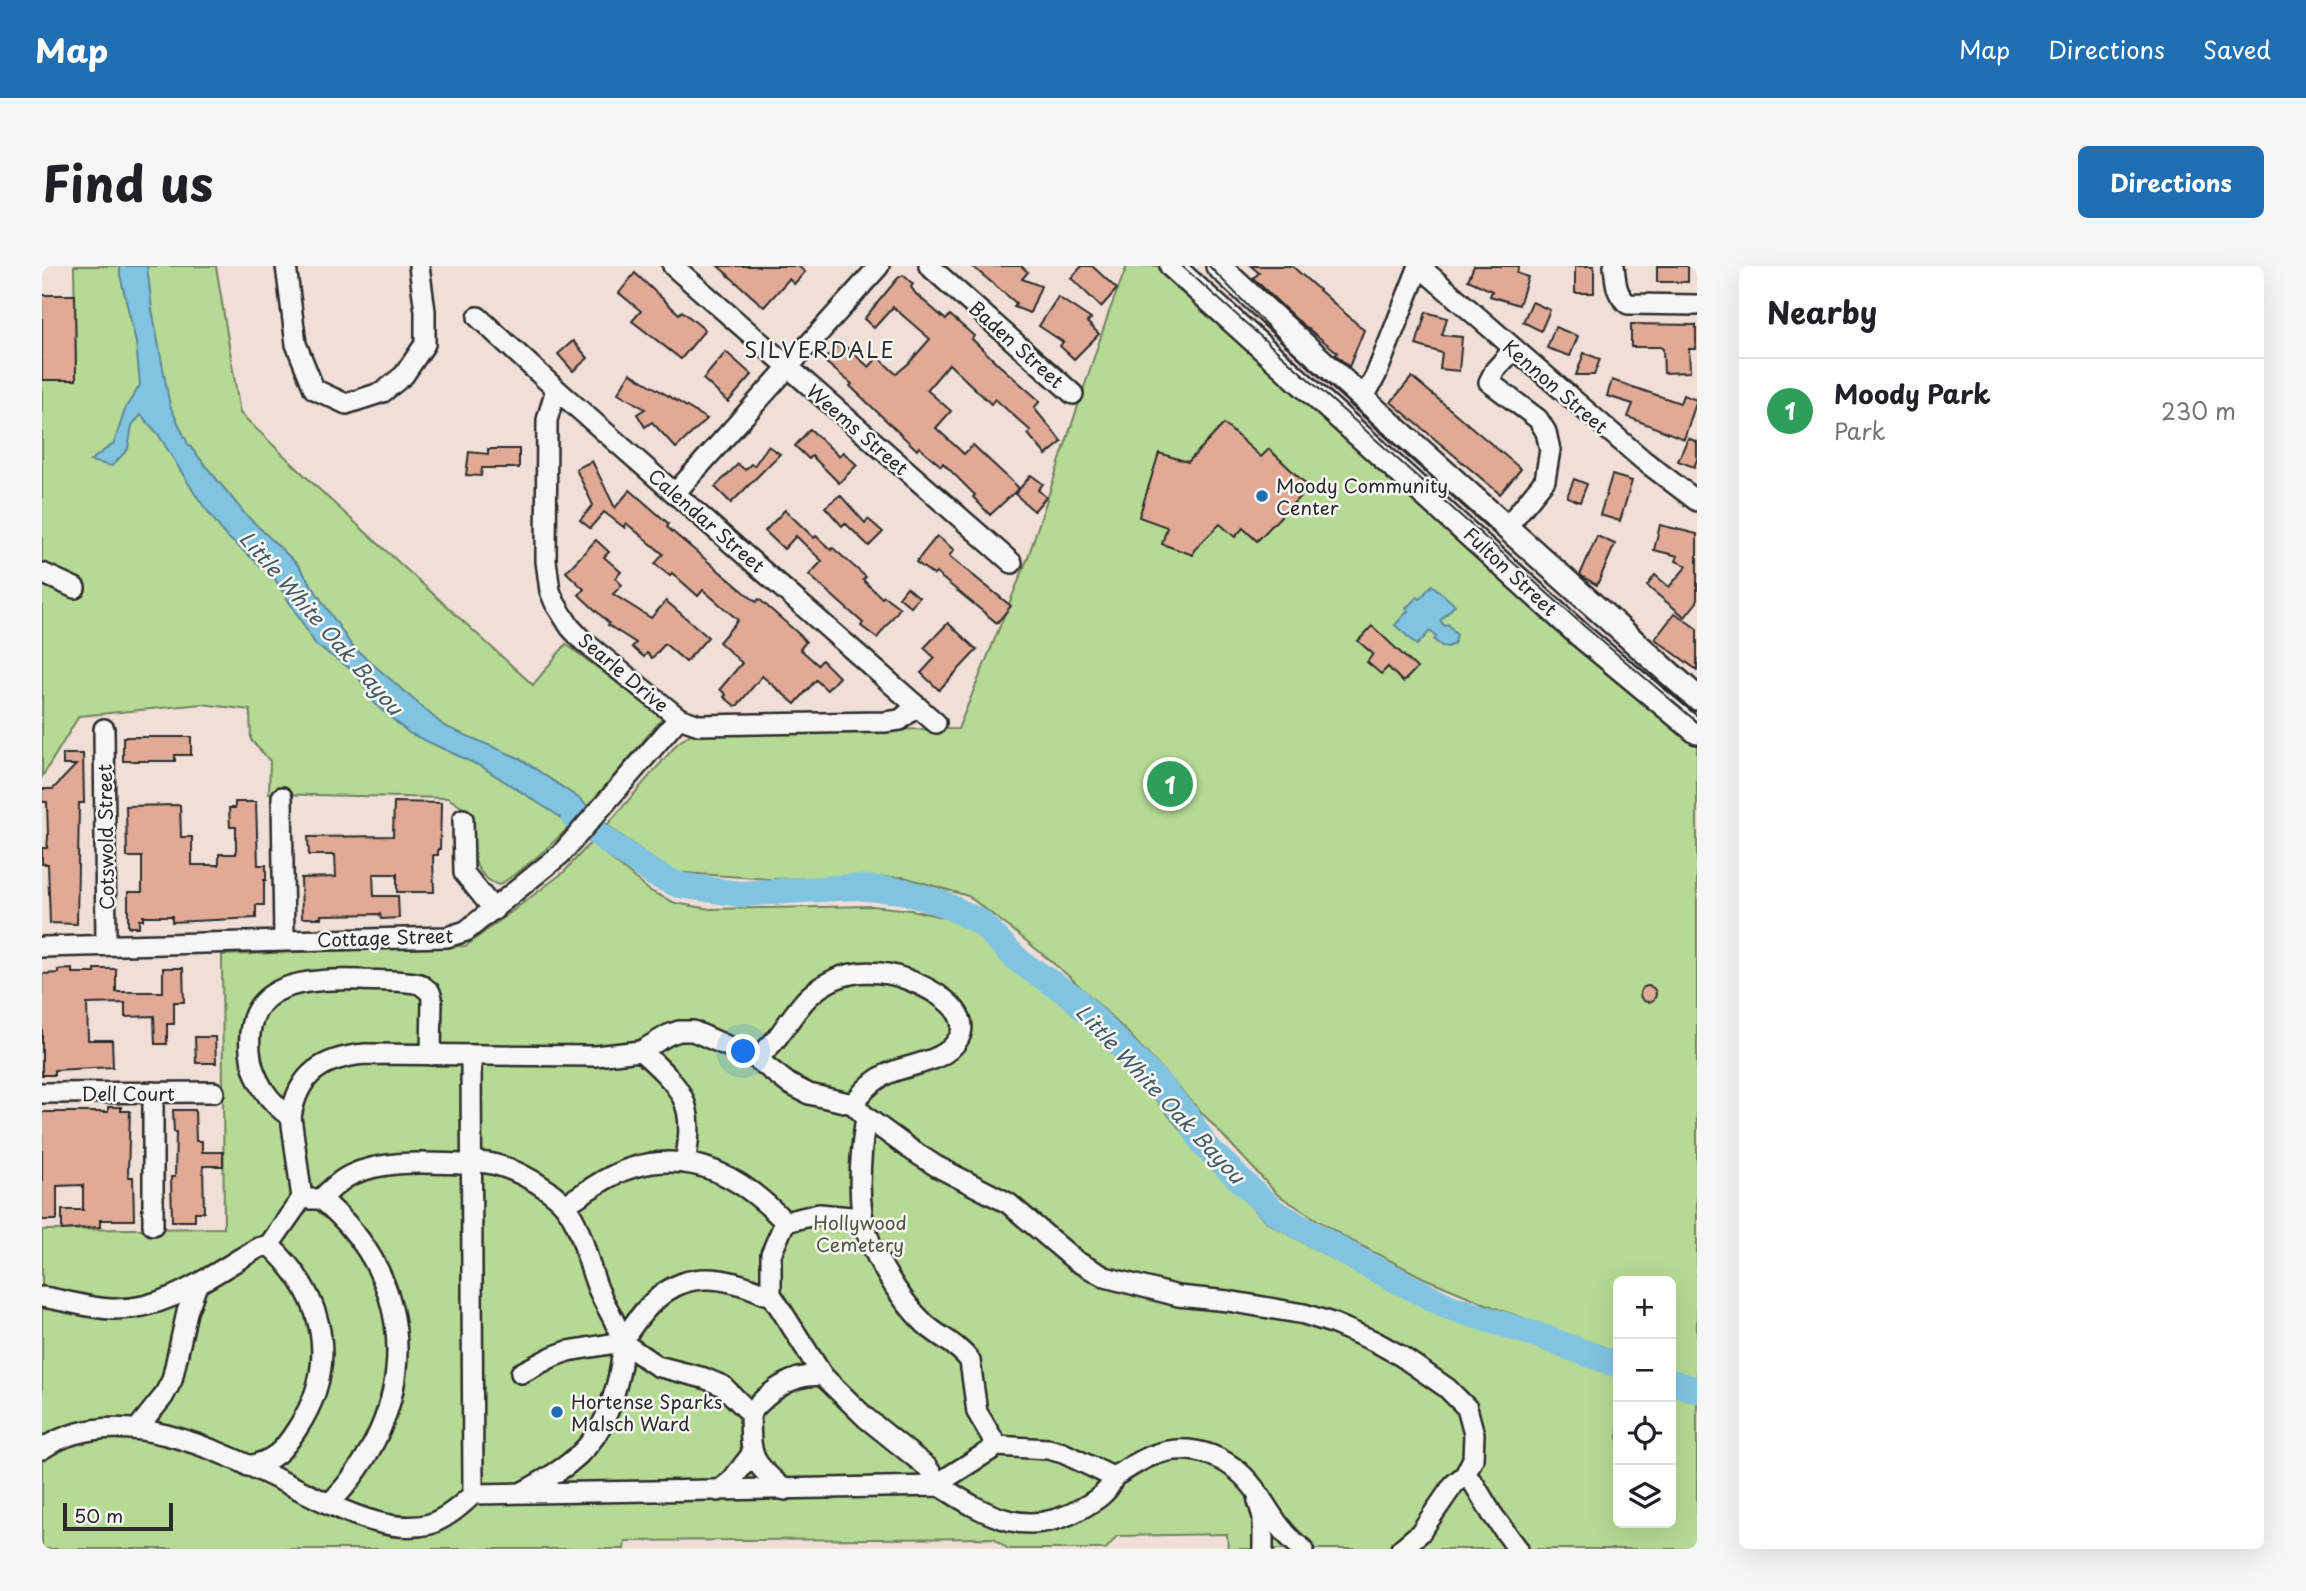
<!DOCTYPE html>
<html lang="en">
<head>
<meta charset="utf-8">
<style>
	body { margin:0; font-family:"Playpen Sans",sans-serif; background:#f6f6f6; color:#202124 }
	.controls { position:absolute; right:21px; bottom:21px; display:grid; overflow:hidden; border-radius:10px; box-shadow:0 7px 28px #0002 }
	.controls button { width:63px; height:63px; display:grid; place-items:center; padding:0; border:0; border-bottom:2px solid #e0e0e0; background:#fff; color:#202124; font:35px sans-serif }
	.scale { position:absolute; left:21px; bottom:18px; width:110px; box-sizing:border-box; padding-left:7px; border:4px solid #2b2b2b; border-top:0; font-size:19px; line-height:24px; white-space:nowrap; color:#2b2b2b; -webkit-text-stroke:5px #f6f6f2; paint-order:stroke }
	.you { position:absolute; left:702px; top:786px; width:24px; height:24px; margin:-18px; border:5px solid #fff; border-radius:50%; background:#1a73e8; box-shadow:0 0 0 10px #1a73e833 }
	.badge { display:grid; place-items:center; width:46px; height:46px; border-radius:50%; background:#1f6fb2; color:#fff; font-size:23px; font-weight:700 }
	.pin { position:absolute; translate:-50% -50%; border:4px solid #fff; box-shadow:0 2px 7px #0006 }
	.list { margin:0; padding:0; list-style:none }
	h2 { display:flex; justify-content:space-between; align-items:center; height:91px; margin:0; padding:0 28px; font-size:30px }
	h2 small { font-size:23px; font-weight:400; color:#757577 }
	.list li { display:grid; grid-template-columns:46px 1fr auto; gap:21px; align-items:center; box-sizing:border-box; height:105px; padding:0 28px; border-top:2px solid #e0e0e0 }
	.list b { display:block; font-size:26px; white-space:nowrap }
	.list p { margin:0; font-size:23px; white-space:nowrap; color:#757577 }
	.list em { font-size:23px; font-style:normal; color:#757577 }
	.icon { flex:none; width:38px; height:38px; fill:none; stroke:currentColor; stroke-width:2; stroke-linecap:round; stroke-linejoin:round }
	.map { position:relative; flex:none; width:1655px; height:1283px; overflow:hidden; border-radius:10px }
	header { display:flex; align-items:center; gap:42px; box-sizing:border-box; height:98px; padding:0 35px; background:#1f6fb2; color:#fff }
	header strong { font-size:33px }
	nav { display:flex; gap:38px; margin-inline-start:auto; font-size:24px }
	.intro { display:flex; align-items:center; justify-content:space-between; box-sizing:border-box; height:168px; padding:0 42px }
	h1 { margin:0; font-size:49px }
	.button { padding:18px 32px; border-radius:10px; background:#1f6fb2; color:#fff; font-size:24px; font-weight:700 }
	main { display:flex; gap:42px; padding:0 42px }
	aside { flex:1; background:#fff; border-radius:10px; box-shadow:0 7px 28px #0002 }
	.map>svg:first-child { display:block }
</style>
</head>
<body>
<header>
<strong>Map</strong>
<nav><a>Map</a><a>Directions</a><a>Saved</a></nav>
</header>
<div class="intro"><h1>Find us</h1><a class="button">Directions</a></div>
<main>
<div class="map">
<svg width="1655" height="1283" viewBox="0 0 1655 1283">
	<rect width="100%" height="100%" fill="#efdfd6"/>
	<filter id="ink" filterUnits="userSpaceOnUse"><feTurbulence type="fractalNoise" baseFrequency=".0143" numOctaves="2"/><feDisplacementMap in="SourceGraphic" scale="14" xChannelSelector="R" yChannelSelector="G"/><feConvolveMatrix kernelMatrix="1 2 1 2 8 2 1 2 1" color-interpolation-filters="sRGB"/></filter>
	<g filter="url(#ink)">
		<!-- green -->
		<g fill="#b6da94" stroke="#708260" stroke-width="2">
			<path d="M32,0H174L198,147L283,229L491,419L524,378L621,452C570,510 523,578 457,619C426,609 429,573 427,546L406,532L227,528L228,495L209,474L208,444L160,438L37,450L0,511V114L34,113Z"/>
			<path d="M1085,0H1120L1424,282L1655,469V1114L1629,1106V1015H1576V1086L1456,1043L1382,1012L1304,972L1236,929L1086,767L1029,712L976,668L926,630L862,611L727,613L629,606L565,559L636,477L653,465L916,463L985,294L1067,46Z"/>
			<path d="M549,576L608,625L633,637L668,643L830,640L869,644L909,653L934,665L1022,738L1107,825L1160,890L1223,955L1305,1001L1380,1037L1576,1107V1257H1629V1125L1655,1134V1283H1186L1185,1268L1075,1270L1064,1283H966L952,1272L583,1275L582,1283H0V964L182,962L180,689L424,680L522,606Z"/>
		</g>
		<!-- water -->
		<g fill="#80c4e1" stroke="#5e8798" stroke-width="2">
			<path d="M78,0H105L110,43L128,140L146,178L203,248L256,299L310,380L402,460L477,492L538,533L570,563L555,580L512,547L440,501L367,467L334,439L313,406L274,379L231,310L183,269L153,228L116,168L99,149L90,159L86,183L70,200L48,195L72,177L84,141L98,119L94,77L78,9Z"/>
			<path d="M1390,319L1413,339L1398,355L1403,360L1406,358L1415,369L1412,378L1406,381L1400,380L1392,374L1394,371L1388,365L1375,379L1353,359L1366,345L1364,342L1375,331L1378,333Z"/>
		</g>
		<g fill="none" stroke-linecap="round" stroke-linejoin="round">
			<!-- river -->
			<g stroke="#80c4e1" stroke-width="26">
				<path d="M532,551L612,608L637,619L697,628L812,621L861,625L902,638L938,656L978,696L1031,731L1119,820L1147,853L1163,880L1231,945L1321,997L1407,1041L1495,1069L1576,1099"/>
				<path d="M1629,1116L1655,1124"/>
			</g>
		</g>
		<!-- building -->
		<g fill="#e0aa96" stroke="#2b2b2b" stroke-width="2">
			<path d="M676,0H756L763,6L752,18L747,13L722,41Z"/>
			<path d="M930,0H979L986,6L980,13L999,20L988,47L972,41L974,37Z"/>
			<path d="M1040,0H1050L1075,23L1059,41L1029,12Z"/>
			<path d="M1209,0H1250L1322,64L1307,101L1294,89L1295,86L1253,52L1211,12L1217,7Z"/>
			<path d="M1432,0H1477L1475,7L1486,11L1477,39L1448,30L1450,25L1426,14Z"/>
			<rect x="1533" y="0" width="19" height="27"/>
			<rect x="1615" y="0" width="31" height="16"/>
			<path d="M593,7L637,48L640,45L663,64L639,93L590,55L599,45L577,27Z"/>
			<path d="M861,9L871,18L869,21L874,28L904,54L908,49L932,70L930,73L957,99L998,135L992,142L1020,176L1004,189L986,168L989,165L953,133L949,138L907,98L885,124L909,145L894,162L922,188L931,179L977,222L948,249L931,231L933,229L901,197L899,200L877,181L875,184L808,120L810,118L782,95L798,76L827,101L836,91L854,108L867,97L888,73L851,41L832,62L822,53L856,12Z"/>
			<path d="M0,29H33L34,114H0Z"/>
			<path d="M1016,31L1049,53L1045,56L1057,68L1032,93L1018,80L1021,76L997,60Z"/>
			<path d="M1490,36L1508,44L1499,65L1481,56Z"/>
			<path d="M1384,46L1405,52L1400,69L1420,71L1417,105L1398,103L1400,87L1374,79Z"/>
			<path d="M1589,58L1654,59V83H1647L1648,106L1622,107L1621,83L1618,81H1589Z"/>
			<path d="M1513,61L1536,70L1528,90L1505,82Z"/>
			<path d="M531,75L546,92L531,105L516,88Z"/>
			<path d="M684,86L710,109L686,136L661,113Z"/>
			<path d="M1542,87L1558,93L1552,109H1534Z"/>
			<path d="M588,107L665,153L634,182L610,156L603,161L595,148L603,143L576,127Z"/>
			<path d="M1370,111L1479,203L1458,228L1349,136Z"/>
			<path d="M1570,114L1638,137L1641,129L1655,134L1642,173L1586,151L1591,138L1565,130Z"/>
			<path d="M1182,158L1219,191L1227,183L1267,221L1215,275L1201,262L1193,271L1178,258L1152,284L1151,289L1120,278L1125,261L1097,251L1117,187L1146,196Z"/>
			<path d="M768,163L797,190L801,186L815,199L797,217L770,190L767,193L753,180Z"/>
			<path d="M1646,172L1655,176V194L1652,201L1636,195Z"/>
			<path d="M726,180L738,188L689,237L673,221L696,198L703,204L709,198L712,200Z"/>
			<path d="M446,183H477V202H440L439,210L424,209L427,186L446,188Z"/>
			<path d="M550,195L573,242L588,224L627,258L625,261L714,336L717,333L759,370L764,376L758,383L776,399L780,394L797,411L785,424L774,414L753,438L720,410L696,439L693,440L682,431L684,429L678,423L700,397L677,376L696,354L661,324L656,330L630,307L628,310L613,298L621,288L584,257L582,260L584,263L562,246L548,262L538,254L551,239L534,203Z"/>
			<path d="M989,209L1001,218L996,224L1004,231L992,245L973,228Z"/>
			<path d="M1570,209L1590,215L1578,255L1558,249Z"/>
			<path d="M1532,213L1545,218L1538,236L1525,231Z"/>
			<path d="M798,229L823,257L826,253L841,266L827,280L803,257L800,260L783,241Z"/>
			<path d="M743,244L772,272L774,270L789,284L791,282L824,311L821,314L840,332L842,330L858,342L835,372L819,360L821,357L767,309L780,295L754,270L742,283L723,265Z"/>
			<path d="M1618,259L1655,268V336L1643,351L1605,320L1613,309L1627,321L1645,300L1634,295L1636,290L1612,284Z"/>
			<path d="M895,270L912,284L907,290L969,340L955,357L894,307L892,309L874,296Z"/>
			<path d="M1555,270L1573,278L1555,319L1538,309Z"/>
			<path d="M554,274L567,286L562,291L579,306L573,312L580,319L571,328L609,352L624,335L666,371L644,396L623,378L610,392L605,387L602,391L590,381L594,377L566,359L567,357L537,329L542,323L524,306Z"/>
			<path d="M865,321L877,331L869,341L857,331Z"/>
			<path d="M1633,347L1655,363V404L1613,373Z"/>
			<path d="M906,357L935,384L897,424L879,407L893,392L882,382Z"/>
			<path d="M1330,360L1375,402L1361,416L1346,401L1339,408L1325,396L1331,388L1316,375Z"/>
			<path d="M81,471H149V489H133V495H81Z"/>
			<path d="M21,488H41L42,537H37L35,658L8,657L6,598H0V582H5L6,571L5,536H0V523H11L34,499H21Z"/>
			<path d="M193,536H214L216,599H224V614H222V639H214V652L130,656V650H101V654H97V661H86V626H100V591H85L84,540L138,539L139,571H150V599H177V588H194V561H188L187,542H193Z"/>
			<path d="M352,536L399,537L398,583H396V589H391L392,626H355V608H331L332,630H356L357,652L339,653L338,648L279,649V652H260L259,612L294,611L293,589H267L266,571L351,570Z"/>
			<path d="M121,702H141L142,736H132V758H125V778H113L112,750L83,751V737L45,738L46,774H70L71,801L12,804V809H0V708L16,707V704L30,703V707H53V703H74V726H121Z"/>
			<circle cx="1606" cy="728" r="8"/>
			<path d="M153,771H173L174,797H154Z"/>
			<path d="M66,841H79V845H88L86,906L87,911H91L92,954H58V961L20,964V944H41V919L15,920V954H0V846H66Z"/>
			<path d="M131,844H153L154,875H160V886H181V900H161L162,946H153V955H130L129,911H133L134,866H132Z"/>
		</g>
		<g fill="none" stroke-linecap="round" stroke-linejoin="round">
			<!-- minor casing -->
			<g stroke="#2b2b2b" stroke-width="24">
				<g id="minor">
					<path d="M244,0L254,78L272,123L304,138L341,126L362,109L383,78V45L377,0"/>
					<path d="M631,0L970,297"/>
					<path d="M887,0L1031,128"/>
					<path d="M1377,0L1601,194L1655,235"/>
					<path d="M1572,0C1574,15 1573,28 1586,38L1655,39"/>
					<path d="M436,51L514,123L894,457"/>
					<path d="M514,123L505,154L504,295L508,325L513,337L528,361L541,375L637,452L657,459L843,456L858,454L875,440"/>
					<path d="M1321,133L1334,109L1377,0"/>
					<path d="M634,226L837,0"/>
					<path d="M1464,262L1503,214L1508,184L1504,166L1496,153L1447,116L1453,104L1472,83"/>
					<path d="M0,307L33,322"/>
					<path d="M62,463L64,679"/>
					<path d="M240,531L242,674"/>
					<path d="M421,553L422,607L452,644"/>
					<path d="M0,681L405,671L424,665L519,588L637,452"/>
					<path d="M599,785C642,824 654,837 643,897"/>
					<path d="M429,790L431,1228"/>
					<path d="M715,793C722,785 731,778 737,769C756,744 763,727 793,713C809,706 829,705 846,708C869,712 934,739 917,772C903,797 870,797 847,807C831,814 821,825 811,838"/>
					<path d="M111,826V959"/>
					<path d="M0,827L172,826"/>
					<path d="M249,851C227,837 210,812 208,785C202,714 265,713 319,714C338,715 359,714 378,718L388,726L390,732L389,789"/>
					<path d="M824,851C819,882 816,917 820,947C825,983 858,1034 883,1058C897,1071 917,1079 928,1095L935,1146L955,1180"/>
					<path d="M268,933H279C381,1017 377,1147 287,1238"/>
					<path d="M279,933C288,924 298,914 309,909C346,892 391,898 430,898C452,889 511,922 524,941C542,965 545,998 557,1025C564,1042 576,1057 579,1074C584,1096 569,1143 558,1162C541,1193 511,1209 481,1226"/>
					<path d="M523,939C544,926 566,909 589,902C652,883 701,912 743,956L729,988V1028L781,1110L824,1152L885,1201L898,1220L906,1211L955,1180L1006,1183L1021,1187L1071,1211"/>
					<path d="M743,956L777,948L809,951L820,950"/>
					<path d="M0,1031C23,1034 46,1042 69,1043C125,1045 170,1008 216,982L227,979L260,932L249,851C256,807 281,792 323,788L553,790L599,785L626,769L637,765H651L715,793L747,818L767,828L811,838L824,851L868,883L894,900L966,937L1034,995L1063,1011L1136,1030L1186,1035L1262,1048L1290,1057L1332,1075L1359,1090L1405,1122L1425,1142L1432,1168L1431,1193L1423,1209L1412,1218L1378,1267L1359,1283"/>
					<path d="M580,1076L615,1100L662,1112L681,1120L708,1147C709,1191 707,1194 743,1224"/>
					<path d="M479,1107L512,1090L526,1085L580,1076C618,1014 655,997 723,1028H729"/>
					<path d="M708,1147C727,1126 751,1106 781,1110"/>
					<path d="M96,1162L121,1131L130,1114L145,1046L155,1019"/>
					<path d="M0,1183C86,1126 205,1200 285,1237C315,1251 354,1267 388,1258C405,1252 418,1241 431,1228L898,1220C947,1251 986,1274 1042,1241C1054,1234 1069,1225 1071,1211C1084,1204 1096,1195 1109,1190C1152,1173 1193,1193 1217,1229C1230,1249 1241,1269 1261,1283"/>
					<path d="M206,1200C232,1195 241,1185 255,1163C298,1098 283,1030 227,979"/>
					<path d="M1423,1209L1432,1218L1450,1248L1476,1283"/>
					<path d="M676,1225L689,1215L709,1189"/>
					<path d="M1216,1235L1221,1251V1283"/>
				</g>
			</g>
			<!-- major casing -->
			<g stroke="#2b2b2b" stroke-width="28">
				<g id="major">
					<path d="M1130,0L1538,369L1655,466"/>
					<path d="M1176,0L1321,133L1655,432"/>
				</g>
			</g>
			<!-- minor -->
			<use href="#minor" stroke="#f6f6f2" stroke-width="19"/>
			<!-- major -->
			<use href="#major" stroke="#f6f6f2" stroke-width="23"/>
			<!-- tram -->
			<g stroke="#2b2b2b" stroke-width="2">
				<path d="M1140,0L1542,360L1655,456"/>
				<path d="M1167,0L1244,79L1452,266"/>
			</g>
		</g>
	</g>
	<!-- markers -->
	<g fill="#1f6fb2" stroke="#f6f6f2" stroke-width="2.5">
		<circle cx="1220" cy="230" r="7"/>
		<circle cx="515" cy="1146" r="7"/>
	</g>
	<g text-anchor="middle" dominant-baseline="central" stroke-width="5" stroke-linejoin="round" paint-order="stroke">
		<!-- street labels -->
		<g font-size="19" fill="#2b2b2b" stroke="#f6f6f2">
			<text transform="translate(975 78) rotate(42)">Baden Street</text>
			<text transform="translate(1514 120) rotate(41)">Kennon Street</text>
			<text transform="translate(816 163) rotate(41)">Weems Street</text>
			<text transform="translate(665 254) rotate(41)">Calendar Street</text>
			<text transform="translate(1469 305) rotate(43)">Fulton Street</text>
			<text transform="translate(582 406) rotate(40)">Searle Drive</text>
			<text transform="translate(63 571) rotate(-91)">Cotswold Street</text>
			<text transform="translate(343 671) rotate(-2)">Cottage Street</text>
			<text x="86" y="827">Dell Court</text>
		</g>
		<!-- poi labels -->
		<g font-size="19" fill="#2b2b2b" stroke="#f6f6f2" text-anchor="start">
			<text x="1234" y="219">Moody Community<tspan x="1234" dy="22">Center</tspan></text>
			<text x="529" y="1135">Hortense Sparks<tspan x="529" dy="22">Malsch Ward</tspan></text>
		</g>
		<!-- park labels -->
		<g font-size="19" fill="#4e5745" stroke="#f6f6f2">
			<text x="818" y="956">Hollywood<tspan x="818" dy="22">Cemetery</tspan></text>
		</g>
		<!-- neighbourhood labels -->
		<g font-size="21" letter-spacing="2" fill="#2b2b2b" stroke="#f6f6f2">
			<text x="778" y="83">SILVERDALE</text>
		</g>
		<!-- water labels -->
		<g font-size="21" font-style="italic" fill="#445962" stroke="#f6f6f2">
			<text transform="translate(280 356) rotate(49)">Little White Oak Bayou</text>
			<text transform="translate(1119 827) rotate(47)">Little White Oak Bayou</text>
		</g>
	</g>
</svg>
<div class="controls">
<button>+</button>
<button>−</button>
<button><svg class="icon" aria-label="locate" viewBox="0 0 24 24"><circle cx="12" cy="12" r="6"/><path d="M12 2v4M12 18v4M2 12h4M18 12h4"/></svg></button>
<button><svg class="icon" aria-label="layers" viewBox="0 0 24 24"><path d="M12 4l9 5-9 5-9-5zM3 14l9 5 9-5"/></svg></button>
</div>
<div class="scale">50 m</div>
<div class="you"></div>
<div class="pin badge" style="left:1128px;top:518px;background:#2e9e5b">1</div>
</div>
<aside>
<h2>Nearby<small></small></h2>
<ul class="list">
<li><span class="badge" style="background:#2e9e5b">1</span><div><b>Moody Park</b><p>Park</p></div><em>230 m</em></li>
</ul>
</aside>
</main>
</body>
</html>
